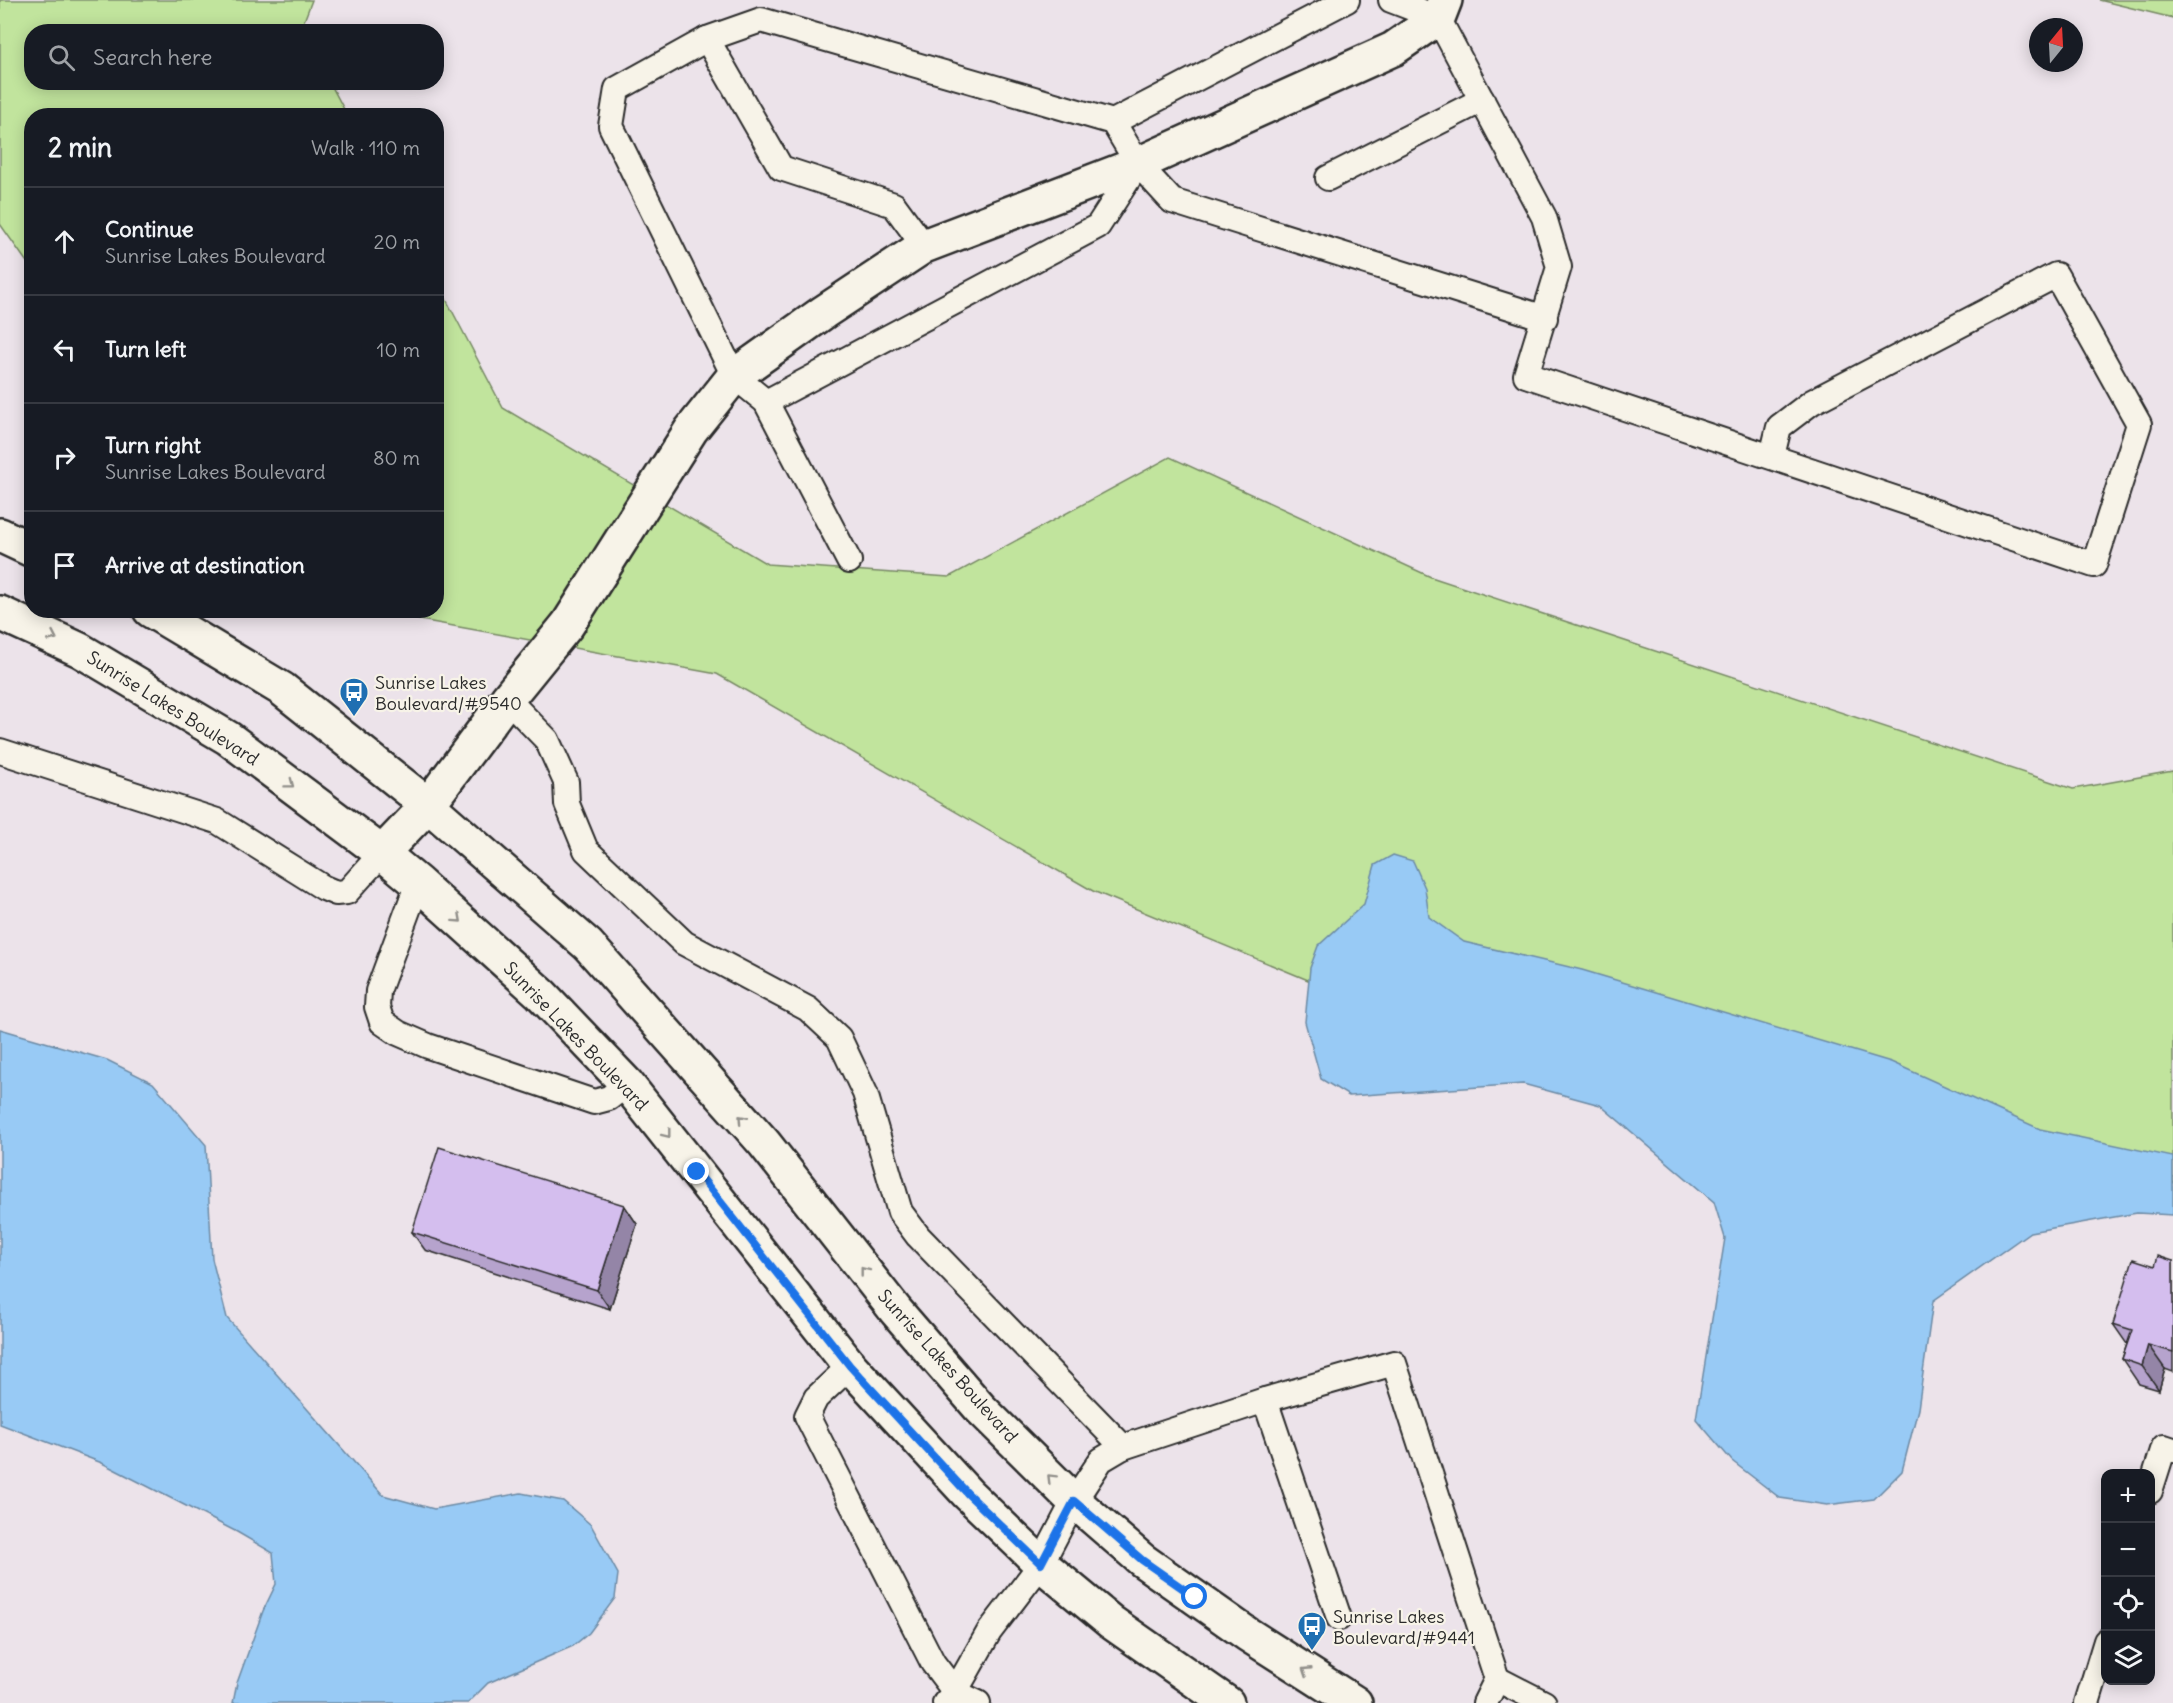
<!DOCTYPE html>
<html lang="en">
<head>
<meta charset="utf-8">
<style>
	body { margin:0; font-family:Delius,sans-serif; background:#242831; color:#f1f3f6 }
	.controls { position:absolute; right:18px; bottom:18px; display:grid; overflow:hidden; border-radius:12px; box-shadow:0 3px 15px #0003 }
	.controls button { width:54px; height:54px; display:grid; place-items:center; padding:0; border:0; border-bottom:2px solid #363941; background:#171b24; color:#f1f3f6; font:30px sans-serif }
	.compass { position:absolute; left:2029px; top:18px; width:54px; height:54px; border-radius:50%; background:#171b24; box-shadow:0 3px 15px #0003; rotate:18deg }
	.stop { position:absolute; width:18px; height:18px; margin:-14px; border:4px solid #1a73e8; border-radius:50%; background:#fff }
	.stop.end { background:#1a73e8; border-color:#fff; box-shadow:0 2px 6px #0008 }
	.list { margin:0; padding:0; list-style:none }
	h2 { display:flex; justify-content:space-between; align-items:center; height:78px; margin:0; padding:0 24px; font-size:26px }
	h2 small { font-size:20px; font-weight:400; color:#9ea1a6 }
	.list li { display:grid; grid-template-columns:39px 1fr auto; gap:18px; align-items:center; box-sizing:border-box; height:108px; padding:0 24px; border-top:2px solid #363941 }
	.list b { display:block; font-size:22px; white-space:nowrap }
	.list p { margin:0; font-size:20px; white-space:nowrap; color:#9ea1a6 }
	.list em { font-size:20px; font-style:normal; color:#9ea1a6 }
	.icon { flex:none; width:33px; height:33px; fill:none; stroke:currentColor; stroke-width:2; stroke-linecap:round; stroke-linejoin:round }
	.map { position:relative; flex:none; width:2173px; height:1703px; overflow:hidden }
	.search { position:absolute; background:#171b24; box-shadow:0 3px 15px #0003; left:24px; top:24px; width:420px; height:66px; display:flex; align-items:center; gap:15px; box-sizing:border-box; padding:0 21px; border-radius:24px; color:#9ea1a6; font-size:22px }
	.panel { position:absolute; background:#171b24; box-shadow:0 3px 15px #0003; left:24px; top:108px; width:420px; height:510px; border-radius:24px }
	.map>svg:first-child { display:block }
</style>
</head>
<body>
<div class="map">
<svg width="2173" height="1703" viewBox="0 0 2173 1703">
	<rect width="100%" height="100%" fill="#ece3ea"/>
	<filter id="ink" filterUnits="userSpaceOnUse"><feTurbulence type="fractalNoise" baseFrequency=".0167" numOctaves="2"/><feDisplacementMap in="SourceGraphic" scale="12" xChannelSelector="R" yChannelSelector="G"/><feConvolveMatrix kernelMatrix="1 2 1 2 8 2 1 2 1" color-interpolation-filters="sRGB"/></filter>
	<g filter="url(#ink)">
		<!-- green -->
		<g fill="#c1e49d" stroke="#768864" stroke-width="1.5">
			<path d="M0,0H312L301,29L303,31L32,32V82L330,83L347,115L32,116L31,268L0,224Z"/>
			<path d="M2099,0H2173V18Z"/>
			<path d="M437,282L503,408L767,564L949,577L1170,457L1431,577L2073,789L2173,771V1183L1337,992L1093,891L717,674L415,619L396,611L436,610Z"/>
		</g>
		<!-- water -->
		<g fill="#98caf5" stroke="#6c8aa4" stroke-width="1.5">
			<path d="M1393,855L1413,861L1425,888L1429,917L1464,942L1582,970L1891,1062L2040,1129L2173,1157V1215L2137,1213L2030,1232L1933,1301L1918,1409L1902,1471L1874,1499L1827,1505L1780,1498L1732,1461L1696,1419L1725,1238L1714,1202L1600,1105L1523,1084L1349,1096L1321,1079L1305,1022L1310,968L1318,946L1364,904L1375,865Z"/>
			<path d="M0,1029L107,1060L153,1083L206,1145L212,1259L227,1318L383,1495L434,1509L521,1493L563,1501L591,1525L618,1574L615,1598L589,1633L573,1646L488,1683L468,1703H233L237,1683L263,1611L276,1584L273,1553L237,1532L102,1463L0,1424Z"/>
		</g>
		<g fill="none" stroke-linecap="round" stroke-linejoin="round">
			<!-- lane casing -->
			<g stroke="#2b2b2b" stroke-width="28">
				<g id="lane">
					<path d="M1391,0L1438,18L1544,217L1559,267L1526,375L2094,565L2139,424L2056,275L1812,402L1779,427L1772,456"/>
					<path d="M707,39L781,168L894,205L924,246"/>
					<path d="M1113,122L1347,0"/>
					<path d="M1328,178L1482,100"/>
					<path d="M766,402L1098,226L1138,164"/>
					<path d="M849,561L766,402L734,376L611,126L617,89L707,39L761,20L1113,122L1138,164L1172,201L1545,318"/>
					<path d="M507,699L547,740L566,782L567,804L586,850L684,943L808,1009L839,1038L865,1093L900,1212L918,1236L1123,1447L1101,1460L1074,1501L1041,1564L989,1632L955,1692L945,1703"/>
					<path d="M0,751L217,821L324,888L336,893L347,892L382,853"/>
					<path d="M418,883L378,991L377,1007L382,1022L398,1033L428,1046L594,1102L609,1098L627,1084"/>
					<path d="M850,1366L816,1398L807,1416L933,1663L955,1692L978,1703"/>
					<path d="M1265,1400L1339,1618"/>
					<path d="M1123,1447L1265,1400L1394,1363L1497,1679L1485,1703"/>
					<path d="M2150,1491L2164,1447L2173,1450"/>
					<path d="M1497,1679L1544,1703"/>
					<path d="M2087,1703L2106,1641"/>
				</g>
			</g>
			<!-- street casing -->
			<g stroke="#2b2b2b" stroke-width="38">
				<path id="street" d="M382,853L428,805L507,699L568,624L691,430L734,376L824,312L924,246L1138,164L1393,49L1438,18L1445,0"/>
			</g>
			<!-- secondary casing -->
			<g stroke="#2b2b2b" stroke-width="38">
				<g id="secondary">
					<path d="M0,535L32,550"/>
					<path d="M150,610L282,689L428,805L588,945L764,1143L896,1311L980,1408L1074,1501L1142,1560L1247,1634L1355,1703"/>
					<path d="M0,613L80,650L228,738L382,853L418,883L541,994L627,1084L850,1366L968,1494L1041,1564L1111,1622L1227,1703"/>
				</g>
			</g>
			<!-- lane -->
			<use href="#lane" stroke="#f7f3e8" stroke-width="24"/>
			<!-- street -->
			<use href="#street" stroke="#f7f3e8" stroke-width="33"/>
			<!-- secondary -->
			<use href="#secondary" stroke="#f7f3e8" stroke-width="33"/>
		</g>
		<!-- wall -->
		<g fill="#b6a3cd" stroke="#2b2b2b" stroke-width="1.5">
			<path d="M624,1205L637,1224L610,1309L425,1250L412,1232Z"/>
			<path d="M2173,1261V1372L2165,1369L2159,1390L2139,1384L2122,1359L2127,1344L2113,1324L2155,1266Z"/>
		</g>
		<!-- shaded-wall -->
		<g fill="#9485a7" stroke="#2b2b2b" stroke-width="1.5">
			<path d="M624,1205L637,1224L610,1309L597,1290Z"/>
			<path d="M2148,1345L2165,1369L2159,1390L2142,1366Z"/>
		</g>
		<!-- building -->
		<g fill="#d4beee" stroke="#2b2b2b" stroke-width="1.5">
			<path d="M439,1147L624,1205L597,1290L412,1232Z"/>
			<path d="M2158,1256L2173,1261V1352L2148,1345L2142,1366L2122,1359L2132,1330L2113,1324L2133,1259L2155,1266Z"/>
		</g>
		<!-- one-way arrows -->
		<defs><path id="oneway-chevron" d="M-2-3.5L2.5 0L-2 3.5" fill="none" stroke-width="1.6" stroke-linecap="round" stroke-linejoin="round" transform="scale(1.5)"/></defs>
		<g stroke="#918f8a">
			<use href="#oneway-chevron" transform="translate(53 637) rotate(25)"/>
			<use href="#oneway-chevron" transform="translate(290 784) rotate(37)"/>
			<use href="#oneway-chevron" transform="translate(458 919) rotate(42)"/>
			<use href="#oneway-chevron" transform="translate(742 1119) rotate(-132)"/>
			<use href="#oneway-chevron" transform="translate(667 1134) rotate(52)"/>
			<use href="#oneway-chevron" transform="translate(864 1271) rotate(-128)"/>
			<use href="#oneway-chevron" transform="translate(1051 1478) rotate(-135)"/>
			<use href="#oneway-chevron" transform="translate(1306 1671) rotate(-147)"/>
		</g>
	</g>
	<g fill="none" stroke-linecap="round" stroke-linejoin="round" filter="url(#ink)">
		<!-- route -->
		<path stroke="#1a73e8" stroke-width="8" d="M697,1172L850,1366L968,1494L1041,1564L1074,1501L1142,1560L1195,1597"/>
	</g>
	<!-- icons -->
	<defs>
		<g id="bus-pin" transform="scale(1.5)"><path d="M0 17L-7.5 6A9.5 9.5 0 1 1 7.5 6Z" fill="#1f6fb2" stroke="#f7f3e8"/><path d="M-5-6H5V4H4V6H2V4H-2V6H-4V4H-5ZM-3.5-4V0h7V-4ZM-3.5 1.2v1.5H-2V1.2ZM2 1.2v1.5H3.5V1.2Z" fill="#fff"/></g>
	</defs>
	<g fill-rule="evenodd">
		<use href="#bus-pin" x="354" y="692"/>
		<use href="#bus-pin" x="1312" y="1626"/>
	</g>
	<g text-anchor="middle" dominant-baseline="central" stroke-width="4.5" stroke-linejoin="round" paint-order="stroke">
		<!-- poi labels -->
		<g font-size="18" fill="#2b2b2b" stroke="#f7f3e8" text-anchor="start">
			<text x="375" y="682">Sunrise Lakes<tspan x="375" dy="21">Boulevard/#9540</tspan></text>
			<text x="1333" y="1616">Sunrise Lakes<tspan x="1333" dy="21">Boulevard/#9441</tspan></text>
		</g>
		<!-- street labels -->
		<g font-size="18" fill="#2b2b2b" stroke="#f7f3e8">
			<text transform="translate(173 708) rotate(32)">Sunrise Lakes Boulevard</text>
			<text transform="translate(576 1036) rotate(46)">Sunrise Lakes Boulevard</text>
			<text transform="translate(948 1366) rotate(48)">Sunrise Lakes Boulevard</text>
		</g>
	</g>
</svg>
<div class="controls">
<button>+</button>
<button>−</button>
<button><svg class="icon" aria-label="locate" viewBox="0 0 24 24"><circle cx="12" cy="12" r="6"/><path d="M12 2v4M12 18v4M2 12h4M18 12h4"/></svg></button>
<button><svg class="icon" aria-label="layers" viewBox="0 0 24 24"><path d="M12 4l9 5-9 5-9-5zM3 14l9 5 9-5"/></svg></button>
</div>
<svg class="compass" viewBox="-18 -18 36 36"><path d="M0-13l5 13h-10z" fill="#e53935"/><path d="M0 13l5-13h-10z" fill="#9ea1a6"/></svg>
<div class="stop" style="left:1195px;top:1597px"></div>
<div class="stop end" style="left:697px;top:1172px"></div>
<div class="search"><svg class="icon" aria-label="search" viewBox="0 0 24 24"><circle cx="10" cy="10" r="6"/><path d="M15 15l6 6"/></svg>Search here</div>
<section class="panel">
<h2>2 min<small>Walk · 110 m</small></h2>
<ul class="list">
<li><svg class="icon" aria-label="ahead" viewBox="0 0 24 24"><path d="M12 20V5M6 11l6-6 6 6"/></svg><div><b>Continue</b><p>Sunrise Lakes Boulevard</p></div><em>20 m</em></li>
<li><svg class="icon" aria-label="left" viewBox="0 0 24 24"><path d="M17 20v-9H6M10 6l-5 5 5 5"/></svg><div><b>Turn left</b></div><em>10 m</em></li>
<li><svg class="icon" aria-label="right" viewBox="0 0 24 24"><path d="M7 20v-9h11M14 6l5 5-5 5"/></svg><div><b>Turn right</b><p>Sunrise Lakes Boulevard</p></div><em>80 m</em></li>
<li><svg class="icon" aria-label="arrive" viewBox="0 0 24 24"><path d="M6 21V4h12l-3 4 3 4H6"/></svg><div><b>Arrive at destination</b></div></li>
</ul>
</section>
</div>
</body>
</html>
